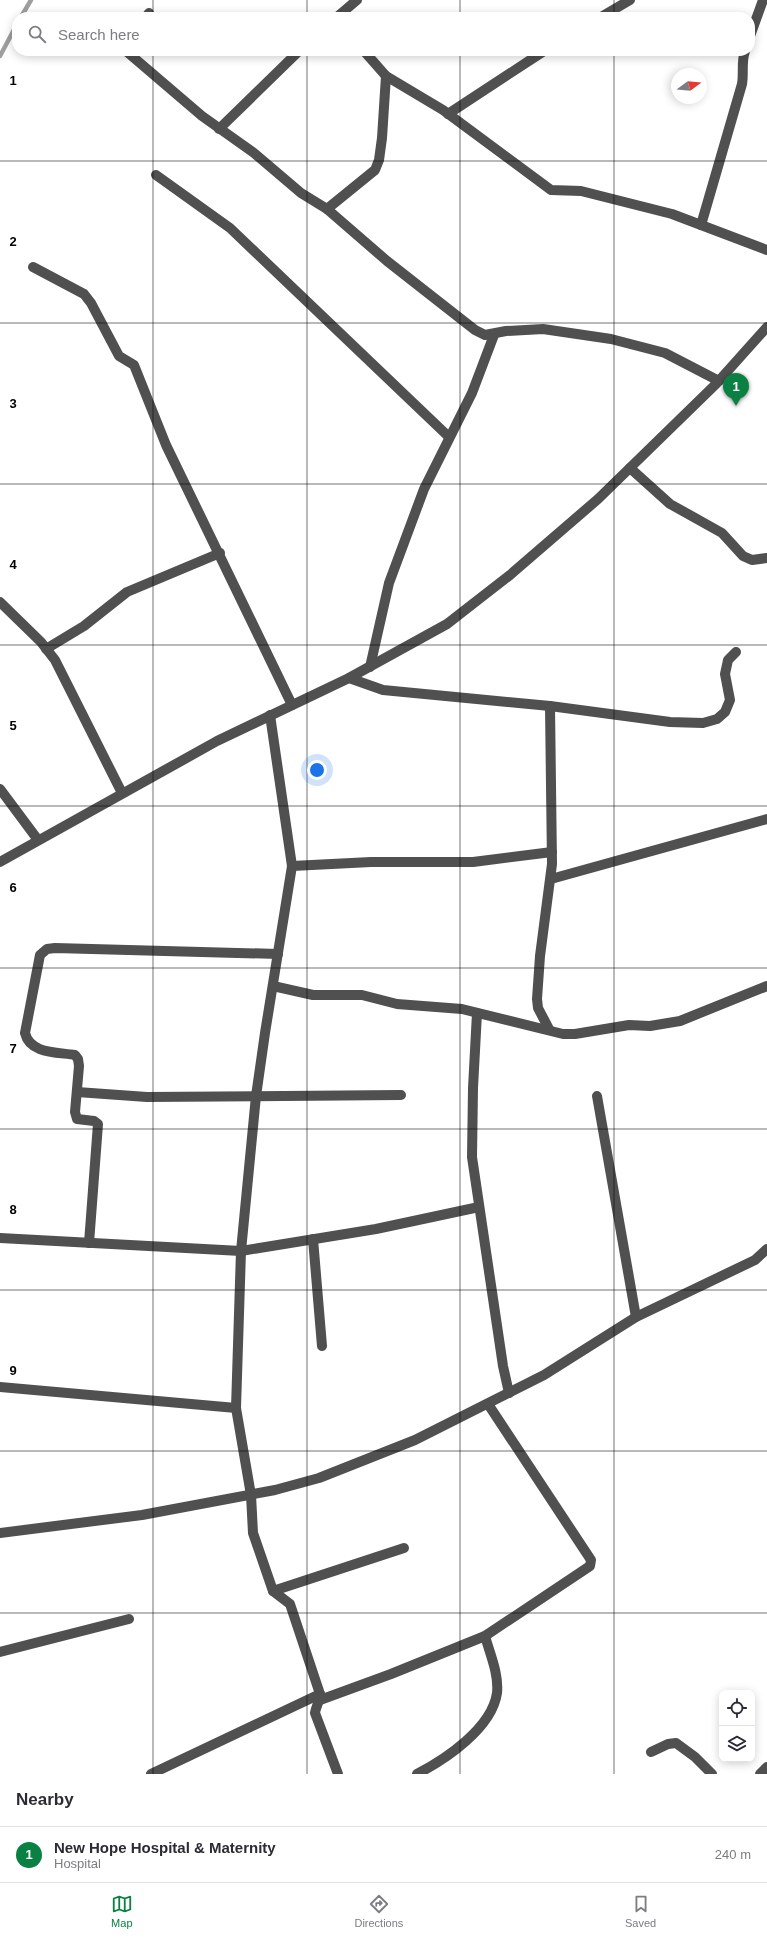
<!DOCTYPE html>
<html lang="en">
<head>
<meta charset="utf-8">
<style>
	body { margin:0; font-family:Helvetica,sans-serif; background:#f2f2f3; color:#2b2b33 }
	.controls { position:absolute; right:12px; bottom:12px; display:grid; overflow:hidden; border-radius:8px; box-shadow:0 2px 10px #0003 }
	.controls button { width:36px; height:36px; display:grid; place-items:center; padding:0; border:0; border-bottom:1px solid #e1e1e2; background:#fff; color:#2b2b33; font:20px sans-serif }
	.compass { position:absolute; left:671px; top:68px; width:36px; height:36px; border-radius:50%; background:#fff; box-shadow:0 2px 10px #0003; rotate:74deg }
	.you { position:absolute; left:317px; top:770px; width:14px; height:14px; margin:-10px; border:3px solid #fff; border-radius:50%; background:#1a73e8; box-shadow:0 0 0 6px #1a73e833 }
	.badge { display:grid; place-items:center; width:26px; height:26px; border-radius:50%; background:#0b8043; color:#fff; font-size:13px; font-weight:700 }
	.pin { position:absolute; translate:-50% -33px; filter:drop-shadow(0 1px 2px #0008) }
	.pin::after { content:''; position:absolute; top:21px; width:14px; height:12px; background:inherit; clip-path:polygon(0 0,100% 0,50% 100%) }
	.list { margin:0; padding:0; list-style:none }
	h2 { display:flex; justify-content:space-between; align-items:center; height:52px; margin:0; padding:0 16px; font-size:17px }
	h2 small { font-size:13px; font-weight:400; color:#7c7c81 }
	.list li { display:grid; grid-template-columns:26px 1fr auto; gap:12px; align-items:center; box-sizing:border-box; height:56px; padding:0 16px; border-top:1px solid #e1e1e2 }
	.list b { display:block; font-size:15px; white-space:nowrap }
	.list p { margin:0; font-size:13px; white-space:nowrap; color:#7c7c81 }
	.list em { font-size:13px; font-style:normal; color:#7c7c81 }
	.icon { flex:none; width:22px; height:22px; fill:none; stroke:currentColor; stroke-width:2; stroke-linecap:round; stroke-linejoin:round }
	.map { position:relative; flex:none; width:767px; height:1774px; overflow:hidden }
	.search { position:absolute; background:#fff; box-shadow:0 2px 10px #0003; left:12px; right:12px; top:12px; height:44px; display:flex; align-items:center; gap:10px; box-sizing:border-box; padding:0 14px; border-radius:16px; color:#7c7c81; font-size:15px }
	.sheet { height:108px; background:#fff }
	nav { display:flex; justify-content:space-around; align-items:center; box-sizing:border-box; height:56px; border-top:1px solid #e1e1e2; background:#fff; font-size:11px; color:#7c7c81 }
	nav a { display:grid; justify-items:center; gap:2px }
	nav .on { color:#0b8043 }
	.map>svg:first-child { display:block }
</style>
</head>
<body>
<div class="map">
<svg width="767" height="1774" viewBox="0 0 767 1774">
	<rect width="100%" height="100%" fill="#fff"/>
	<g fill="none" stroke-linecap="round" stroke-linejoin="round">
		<!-- stream -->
		<g stroke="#9e9e9e" stroke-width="4.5">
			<path d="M21,17L31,0"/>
			<path d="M0,56L17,24"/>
		</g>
		<!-- minor -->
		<g stroke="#505050" stroke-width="10">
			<path d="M146,17L149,13"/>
			<path d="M337,17L357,0"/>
			<path d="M601,17L630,0"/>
			<path d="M750,36L763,0"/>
			<path d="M126,51L202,116L254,153L301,193L327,209L387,261L475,330L485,335L506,331L543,329L611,339L665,353L719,381"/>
			<path d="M364,51L386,76L443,110L551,190L581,191L672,214L767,250"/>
			<path d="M448,114L544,51"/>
			<path d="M219,129L299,51"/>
			<path d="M156,175L230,228L449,437"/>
			<path d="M327,209L375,170L379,160L382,138L386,76"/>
			<path d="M701,225L742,84C744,73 741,62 745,51"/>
			<path d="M33,267L84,294L91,303L119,356L134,365L166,445L292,705"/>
			<path d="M630,468L670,504L722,533L743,556L752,560L767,558"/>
			<path d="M0,602L41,642L55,660L122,793"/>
			<path d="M46,649L84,626L127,592L220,553"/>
			<path d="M370,667L389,583L424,489L472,393L494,335"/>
			<path d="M349,678L383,690L550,706L670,722L703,723L717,719L725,712L730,700L725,674L728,660L736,652"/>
			<path d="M270,715L292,866L265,1033L256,1096L241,1251L236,1408L251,1495L253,1533L273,1591L290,1604L320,1694C320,1701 316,1706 315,1713L338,1774"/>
			<path d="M0,789L38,840"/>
			<path d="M0,862L217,741L349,678L447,624L510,575L598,499L716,384L767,327"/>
			<path d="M292,866L371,862H473L552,852"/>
			<path d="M551,879L767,819"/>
			<path d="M273,986L313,995H362L397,1004L462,1009L563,1034H575L629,1025L650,1026L680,1021L767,986"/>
			<path d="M477,1013L473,1088L472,1157L503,1366L509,1393"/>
			<path d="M549,1029L538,1008L537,999L540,956L552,864L550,706"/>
			<path d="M77,1092L147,1097L401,1095"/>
			<path d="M597,1096L636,1317"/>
			<path d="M0,1238L241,1251L376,1229L479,1207"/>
			<path d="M313,1239L322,1346"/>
			<path d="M89,1243L98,1124L94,1121L77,1119L75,1112L79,1066L78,1059L75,1055C57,1052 30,1054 25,1033L40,955L47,949L55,948L278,954"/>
			<path d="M0,1387L236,1408"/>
			<path d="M0,1533L142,1515L275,1490L319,1478L415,1440L544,1375L636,1317L755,1260L767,1249"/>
			<path d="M273,1591L404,1548"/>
			<path d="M0,1652L129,1619"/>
			<path d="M320,1700L391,1674L485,1636L590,1566L591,1560L488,1404"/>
			<path d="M651,1752L668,1744L676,1743L695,1757L712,1774"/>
			<path d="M151,1774L320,1694"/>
			<path d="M417,1774C446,1759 492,1728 497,1693C499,1674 490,1654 485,1636"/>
			<path d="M760,1774L767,1767"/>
		</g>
	</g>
	<!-- grid -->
	<path fill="none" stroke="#000" stroke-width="1" stroke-opacity="0.55" d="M153,0V17M307,0V17M460,0V17M614,0V17M153,51V1774M307,51V1774M460,51V1774M614,51V1774M0,161H767M0,323H767M0,484H767M0,645H767M0,806H767M0,968H767M0,1129H767M0,1290H767M0,1451H767M0,1613H767"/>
	<g font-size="13" text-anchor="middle" font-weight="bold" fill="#000" stroke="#fff" stroke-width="3.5" stroke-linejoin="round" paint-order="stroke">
		<text x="13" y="85">1</text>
		<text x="13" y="246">2</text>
		<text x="13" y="408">3</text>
		<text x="13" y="569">4</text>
		<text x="13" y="730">5</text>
		<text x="13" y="892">6</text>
		<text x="13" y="1053">7</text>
		<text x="13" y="1214">8</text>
		<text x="13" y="1375">9</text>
	</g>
</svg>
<div class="controls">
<button><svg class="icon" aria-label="locate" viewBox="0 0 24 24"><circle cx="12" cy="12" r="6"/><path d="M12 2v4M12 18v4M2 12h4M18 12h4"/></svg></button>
<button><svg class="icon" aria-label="layers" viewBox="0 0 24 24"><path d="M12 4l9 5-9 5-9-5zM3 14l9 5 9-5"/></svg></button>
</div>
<svg class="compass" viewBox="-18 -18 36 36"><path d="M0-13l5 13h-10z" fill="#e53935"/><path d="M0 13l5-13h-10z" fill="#7c7c81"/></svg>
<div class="you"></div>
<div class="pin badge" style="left:736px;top:406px">1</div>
<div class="search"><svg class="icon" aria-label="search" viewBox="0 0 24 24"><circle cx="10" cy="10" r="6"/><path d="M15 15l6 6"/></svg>Search here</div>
</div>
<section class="sheet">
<h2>Nearby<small></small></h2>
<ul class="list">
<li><span class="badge">1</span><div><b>New Hope Hospital &amp; Maternity</b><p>Hospital</p></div><em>240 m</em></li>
</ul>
</section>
<nav>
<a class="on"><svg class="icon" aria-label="map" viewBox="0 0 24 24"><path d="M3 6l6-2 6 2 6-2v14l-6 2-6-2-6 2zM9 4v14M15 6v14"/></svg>Map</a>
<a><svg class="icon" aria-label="directions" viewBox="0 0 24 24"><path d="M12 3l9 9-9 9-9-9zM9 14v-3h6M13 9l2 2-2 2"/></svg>Directions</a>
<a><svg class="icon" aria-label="saved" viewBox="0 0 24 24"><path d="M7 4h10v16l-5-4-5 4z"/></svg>Saved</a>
</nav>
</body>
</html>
